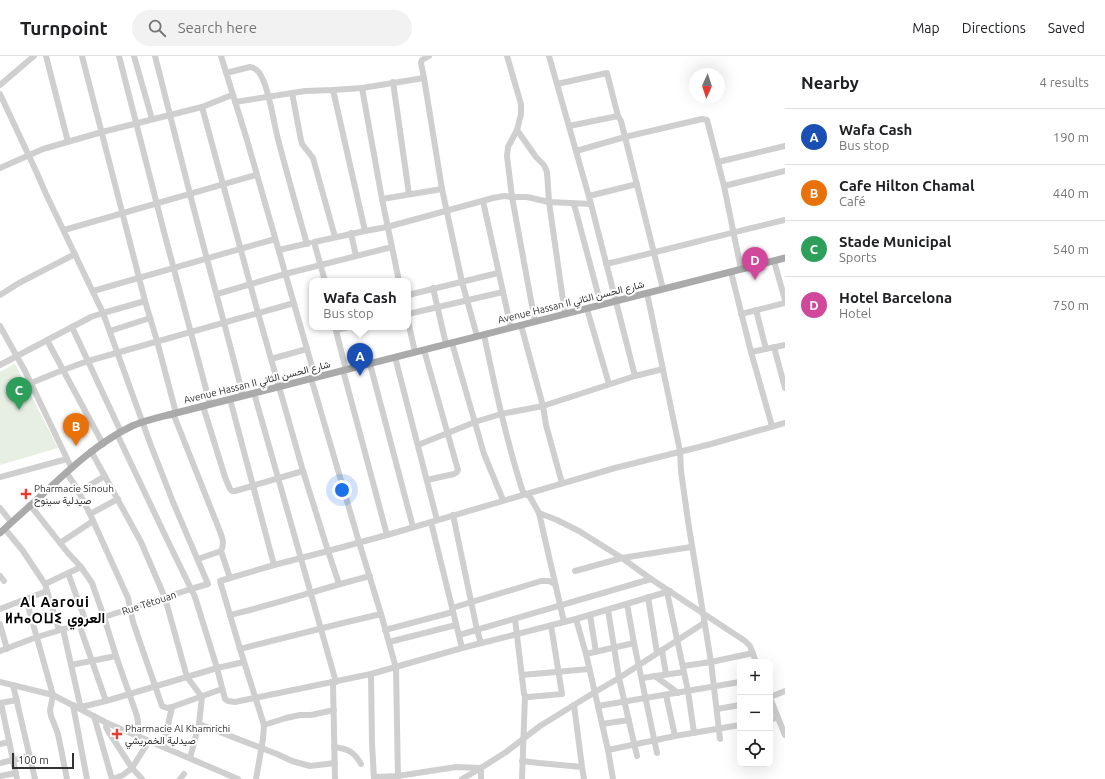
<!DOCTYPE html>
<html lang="en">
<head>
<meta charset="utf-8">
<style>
	body { margin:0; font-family:Ubuntu,Vazirmatn,"Noto Sans Tifinagh",sans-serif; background:#f2f2f2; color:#202124 }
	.controls { position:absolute; right:12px; bottom:12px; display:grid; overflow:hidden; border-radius:8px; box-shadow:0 4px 16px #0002 }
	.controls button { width:36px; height:36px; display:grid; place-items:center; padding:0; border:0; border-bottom:1px solid #e0e0e0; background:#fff; color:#202124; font:20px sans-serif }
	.compass { position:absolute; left:689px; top:12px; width:36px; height:36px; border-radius:50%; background:#fff; box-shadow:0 4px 16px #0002; rotate:183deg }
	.scale { position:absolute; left:12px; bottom:10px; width:62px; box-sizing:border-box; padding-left:4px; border:2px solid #323232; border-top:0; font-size:11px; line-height:14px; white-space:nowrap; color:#323232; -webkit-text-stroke:3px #fff; paint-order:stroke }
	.you { position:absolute; left:342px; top:434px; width:14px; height:14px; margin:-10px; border:3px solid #fff; border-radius:50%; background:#1a73e8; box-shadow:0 0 0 6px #1a73e833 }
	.badge { display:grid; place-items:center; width:26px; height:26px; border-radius:50%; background:#111827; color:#fff; font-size:13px; font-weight:700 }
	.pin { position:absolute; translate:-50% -33px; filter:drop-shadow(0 1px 2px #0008) }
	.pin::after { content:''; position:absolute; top:21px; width:14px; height:12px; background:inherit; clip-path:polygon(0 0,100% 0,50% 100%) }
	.popup { position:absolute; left:309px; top:222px; width:102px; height:52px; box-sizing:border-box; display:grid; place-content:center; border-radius:8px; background:#fff; filter:drop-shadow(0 1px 3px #0005); font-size:13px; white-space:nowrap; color:#757577 }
	.popup b { font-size:15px; color:#202124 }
	.popup::after { content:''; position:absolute; left:50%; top:100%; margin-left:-8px; border:8px solid transparent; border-top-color:#fff }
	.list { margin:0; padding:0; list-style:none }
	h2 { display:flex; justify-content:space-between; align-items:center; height:52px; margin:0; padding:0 16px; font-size:17px }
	h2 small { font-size:13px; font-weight:400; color:#757577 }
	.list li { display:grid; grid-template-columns:26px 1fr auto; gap:12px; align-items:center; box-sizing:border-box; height:56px; padding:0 16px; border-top:1px solid #e0e0e0 }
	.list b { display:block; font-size:15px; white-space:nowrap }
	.list p { margin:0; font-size:13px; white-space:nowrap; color:#757577 }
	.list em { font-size:13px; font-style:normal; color:#757577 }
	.icon { flex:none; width:22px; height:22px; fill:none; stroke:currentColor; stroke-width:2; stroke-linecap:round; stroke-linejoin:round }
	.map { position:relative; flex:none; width:785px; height:723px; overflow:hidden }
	header { display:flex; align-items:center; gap:24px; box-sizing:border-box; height:56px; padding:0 20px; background:#fff; border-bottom:1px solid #e0e0e0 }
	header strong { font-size:19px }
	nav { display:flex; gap:22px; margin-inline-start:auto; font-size:14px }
	.search { width:280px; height:36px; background:#f2f2f2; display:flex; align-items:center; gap:10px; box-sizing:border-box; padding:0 14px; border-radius:22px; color:#757577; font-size:15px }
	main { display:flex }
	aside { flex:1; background:#fff }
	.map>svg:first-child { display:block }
</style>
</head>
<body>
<header>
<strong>Turnpoint</strong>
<div class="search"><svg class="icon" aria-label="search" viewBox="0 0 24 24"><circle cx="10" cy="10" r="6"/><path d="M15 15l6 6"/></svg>Search here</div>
<nav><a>Map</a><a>Directions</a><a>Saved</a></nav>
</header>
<main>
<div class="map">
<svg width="785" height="723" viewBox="0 0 785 723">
	<rect width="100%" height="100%" fill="#fff"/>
	<!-- grass -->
	<path fill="#e6efe1" d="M15,308L58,392L0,409V316Z"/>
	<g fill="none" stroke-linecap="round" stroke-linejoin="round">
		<!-- minor -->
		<g stroke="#cfcfcf" stroke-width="6">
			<path d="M46,0L68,86"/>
			<path d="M82,0L145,245L157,285L176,357"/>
			<path d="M119,0L164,176L210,348"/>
			<path d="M134,0L152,63"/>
			<path d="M155,0C167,46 178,92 190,138C207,205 226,272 243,340"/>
			<path d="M221,0L247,84L315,321"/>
			<path d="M549,0L591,148L635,320L663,313"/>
			<path d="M226,17L250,11C258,12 261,19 264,26C271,44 273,64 278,83C287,118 297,153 307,188"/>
			<path d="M424,22L421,7L422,4L429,0"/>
			<path d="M393,26L409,138"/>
			<path d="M557,28L607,17L618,60L621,65L663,233"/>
			<path d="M0,29L34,0"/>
			<path d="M362,32L382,143L399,225"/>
			<path d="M333,34L365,175"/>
			<path d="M292,37L301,84L302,88L313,102L335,181"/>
			<path d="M0,38L36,115L46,138L103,257L150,387L173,446L208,528L191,533L104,561L37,581L0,595"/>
			<path d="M235,46L305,35L333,34L362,32L424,22L442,133L462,226L477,280"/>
			<path d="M202,51L258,257L303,415L235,435H232L230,433L225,421L203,350"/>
			<path d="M569,70L618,60"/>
			<path d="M517,74L536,101L544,109L547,116L549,146L565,258"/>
			<path d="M576,95L625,81L702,63L707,64L724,130L741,213"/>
			<path d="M718,106L785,90"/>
			<path d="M0,112L43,93L102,76L202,51L232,39"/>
			<path d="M724,130L785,115"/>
			<path d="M589,140L637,128"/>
			<path d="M382,143L442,133"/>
			<path d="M483,145L511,272"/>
			<path d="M574,148L601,249"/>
			<path d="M64,174L256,119"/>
			<path d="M351,177L356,200"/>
			<path d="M279,194L309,187"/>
			<path d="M774,205L785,244"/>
			<path d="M606,208C666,194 725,178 785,164"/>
			<path d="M731,216L751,296L772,370"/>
			<path d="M325,225L314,186L365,175L387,171L493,142L504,140L512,141L507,100L508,91L517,74L521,58V48L507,0"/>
			<path d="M433,232L446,288"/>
			<path d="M93,235L275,183"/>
			<path d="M647,237L680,395L681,415L688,465L711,606L720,683"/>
			<path d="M217,238L285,218L392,191"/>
			<path d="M0,239L19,227L75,198"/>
			<path d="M408,239L498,217"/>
			<path d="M587,253L609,328"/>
			<path d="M756,254L766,293"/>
			<path d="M408,258L503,236"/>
			<path d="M741,258L785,247"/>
			<path d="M408,265L415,296"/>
			<path d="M535,266L512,141H527L549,146L591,148"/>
			<path d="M521,269L543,350L546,369L562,427"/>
			<path d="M0,270L25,315L71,411"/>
			<path d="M72,271L121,376"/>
			<path d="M335,271L346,314"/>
			<path d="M336,274L349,271"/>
			<path d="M110,275L150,262"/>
			<path d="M484,279C495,331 506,383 522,433L523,436L530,441L539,457L564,566"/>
			<path d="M47,284L63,314L103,388"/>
			<path d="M452,287L484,398L503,444"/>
			<path d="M774,291L785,332"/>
			<path d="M424,294L458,414L457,416L454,418L427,424"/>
			<path d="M751,296L785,289"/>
			<path d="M395,301L437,464"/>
			<path d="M271,303L307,293"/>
			<path d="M370,308L413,471"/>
			<path d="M0,309L91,261L103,257L145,245"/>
			<path d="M311,322L359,486L381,558"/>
			<path d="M31,327L63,314L88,305L294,247"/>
			<path d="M254,337L336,626"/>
			<path d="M230,343L274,509"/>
			<path d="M173,357L219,473C222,481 225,487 221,495L198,503"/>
			<path d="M418,389L475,366L501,358L543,350L635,320"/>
			<path d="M91,395L141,486L165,542L187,621L202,641L199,668"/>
			<path d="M303,415L328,495L387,479L343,314"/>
			<path d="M66,416L76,431L90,458L128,542L133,566L162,650L167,652L172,651L222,633"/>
			<path d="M0,421L67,403"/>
			<path d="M78,436L105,420"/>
			<path d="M30,449L68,497L81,511L92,527L104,561L116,600L137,660L138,666V680"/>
			<path d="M0,452L11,466"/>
			<path d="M539,457L557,464L579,475L622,502L651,523L745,585L750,590L756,606"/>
			<path d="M90,458L118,443"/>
			<path d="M453,459L477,574L481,587"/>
			<path d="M431,466L462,592"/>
			<path d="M5,473L23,495L45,528L59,574"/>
			<path d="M387,479L615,412L711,388L785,367"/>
			<path d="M60,487L93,465"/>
			<path d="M221,495L230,522"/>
			<path d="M575,515L622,502L691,491"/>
			<path d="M68,517L86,566"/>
			<path d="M0,520L4,525"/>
			<path d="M45,528L81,511"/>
			<path d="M670,535L576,563L586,598L608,694L675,680L740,669"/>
			<path d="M667,536L688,635L694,677"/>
			<path d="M648,541L657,597"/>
			<path d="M26,543L53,639L50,654L51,660L58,678L67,723"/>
			<path d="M627,548L634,587L657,697"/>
			<path d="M452,552L541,525H549L555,528"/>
			<path d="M0,553L47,535"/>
			<path d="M608,554L619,622L637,700"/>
			<path d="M230,559C277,548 323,532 370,520"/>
			<path d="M590,559L596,596"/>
			<path d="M515,563L524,638L526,641H528L562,638L551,569"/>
			<path d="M0,568L7,593"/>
			<path d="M79,568L106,645"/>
			<path d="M63,573L81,653"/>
			<path d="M385,574L453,556"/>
			<path d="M459,579L651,523"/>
			<path d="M389,586L456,569"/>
			<path d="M240,593L343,567L381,558L396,612L398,723"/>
			<path d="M662,594L666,618"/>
			<path d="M586,598L634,587"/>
			<path d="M244,606L217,612L225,643L228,645L235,646L371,618L462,592L576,563"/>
			<path d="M71,609L116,600"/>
			<path d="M683,610L711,606L753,597"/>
			<path d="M371,618L372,687L374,723"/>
			<path d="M522,619L589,613"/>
			<path d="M655,620L678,637"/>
			<path d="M642,622L684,616"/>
			<path d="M0,626L53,639L107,667L238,723"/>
			<path d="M333,627L335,723"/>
			<path d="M13,629L35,723"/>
			<path d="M666,639L675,680"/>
			<path d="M770,641L785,635"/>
			<path d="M770,642L785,679"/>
			<path d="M0,647L17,644"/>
			<path d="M1,647L17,723"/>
			<path d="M73,649L87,723"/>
			<path d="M574,649L582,711"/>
			<path d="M598,650L740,626"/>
			<path d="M81,651L106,645L217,612L195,541L164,477L117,378"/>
			<path d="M717,653L740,649"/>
			<path d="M94,660L112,723"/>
			<path d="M770,663L778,662"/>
			<path d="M107,667L106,671L108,675L132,712L142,723"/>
			<path d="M602,668L629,664"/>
			<path d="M264,669L286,662L300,659H311L334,654"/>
			<path d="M0,688L9,686"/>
			<path d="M163,691L172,651"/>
			<path d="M334,691C349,693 354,696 361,708"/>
			<path d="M608,694L613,723"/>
			<path d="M190,702L199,668L277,698L292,705L310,710L335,707"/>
			<path d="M522,705L539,707L582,711L584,723"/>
			<path d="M0,707L30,700"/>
			<path d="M0,720L16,717"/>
			<path d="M374,721L398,720L456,711L481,712L506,696L540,670L595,636L619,622L704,567"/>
			<path d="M113,723L123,719L132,712L149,685"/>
			<path d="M180,723L184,718"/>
			<path d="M256,723L263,683L264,669L240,593L220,525L274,509L328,495L339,528"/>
			<path d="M462,723L481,712V723"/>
			<path d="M522,723L525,640"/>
		</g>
		<!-- major -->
		<path stroke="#aaa" stroke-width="7" d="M0,477C15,463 30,450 45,436C72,411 99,386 132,370C146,364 161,361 176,357L785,202"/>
	</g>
	<!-- markers -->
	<g fill="#eb3e33" stroke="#fff" stroke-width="1.5">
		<path d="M24 432h4v4h4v4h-4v4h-4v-4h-4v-4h4z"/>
		<path d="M115 672h4v4h4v4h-4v4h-4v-4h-4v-4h4z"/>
	</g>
	<g text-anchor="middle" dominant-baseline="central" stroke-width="4" stroke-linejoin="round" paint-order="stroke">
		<!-- street labels -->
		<g font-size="10" fill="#323232" stroke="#fff">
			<text transform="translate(571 246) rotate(-14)">Avenue Hassan II شارع الحسن الثاني</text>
			<text transform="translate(257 326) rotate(-14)">Avenue Hassan II شارع الحسن الثاني</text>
			<text transform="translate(149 547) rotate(-18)">Rue Tétouan</text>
		</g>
		<!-- poi labels -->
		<g font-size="10" fill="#323232" stroke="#fff" text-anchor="start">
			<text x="34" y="432">Pharmacie Sinouh<tspan x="34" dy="12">صيدلية سينوح</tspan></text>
			<text x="125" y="672">Pharmacie Al Khamrichi<tspan x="125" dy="12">صيدلية الخمريشي</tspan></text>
		</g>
		<!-- district labels -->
		<g font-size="14" font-weight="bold" letter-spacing="1" fill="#000" stroke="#fff">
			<text x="55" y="546">Al Aaroui<tspan x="55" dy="16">ⵍⵄⴰⵔⵡⵉ العروي</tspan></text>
		</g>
	</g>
</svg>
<div class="controls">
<button>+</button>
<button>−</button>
<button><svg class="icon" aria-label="locate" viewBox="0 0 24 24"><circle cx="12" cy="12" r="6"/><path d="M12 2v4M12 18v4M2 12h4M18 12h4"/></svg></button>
</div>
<svg class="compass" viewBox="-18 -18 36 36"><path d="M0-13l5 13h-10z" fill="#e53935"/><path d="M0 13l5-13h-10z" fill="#757577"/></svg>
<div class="scale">100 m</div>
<div class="you"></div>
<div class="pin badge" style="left:360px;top:320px;background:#1a4fb4">A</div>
<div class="popup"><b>Wafa Cash</b>Bus stop</div>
<div class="pin badge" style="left:76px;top:390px;background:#e8710a">B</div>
<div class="pin badge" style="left:19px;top:354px;background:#2e9e5b">C</div>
<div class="pin badge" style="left:755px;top:224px;background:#d1479c">D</div>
</div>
<aside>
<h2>Nearby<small>4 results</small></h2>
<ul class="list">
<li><span class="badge" style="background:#1a4fb4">A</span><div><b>Wafa Cash</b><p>Bus stop</p></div><em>190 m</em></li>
<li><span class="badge" style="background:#e8710a">B</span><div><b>Cafe Hilton Chamal</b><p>Café</p></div><em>440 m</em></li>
<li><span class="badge" style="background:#2e9e5b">C</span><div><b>Stade Municipal</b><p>Sports</p></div><em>540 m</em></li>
<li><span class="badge" style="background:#d1479c">D</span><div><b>Hotel Barcelona</b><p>Hotel</p></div><em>750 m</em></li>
</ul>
</aside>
</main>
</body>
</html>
